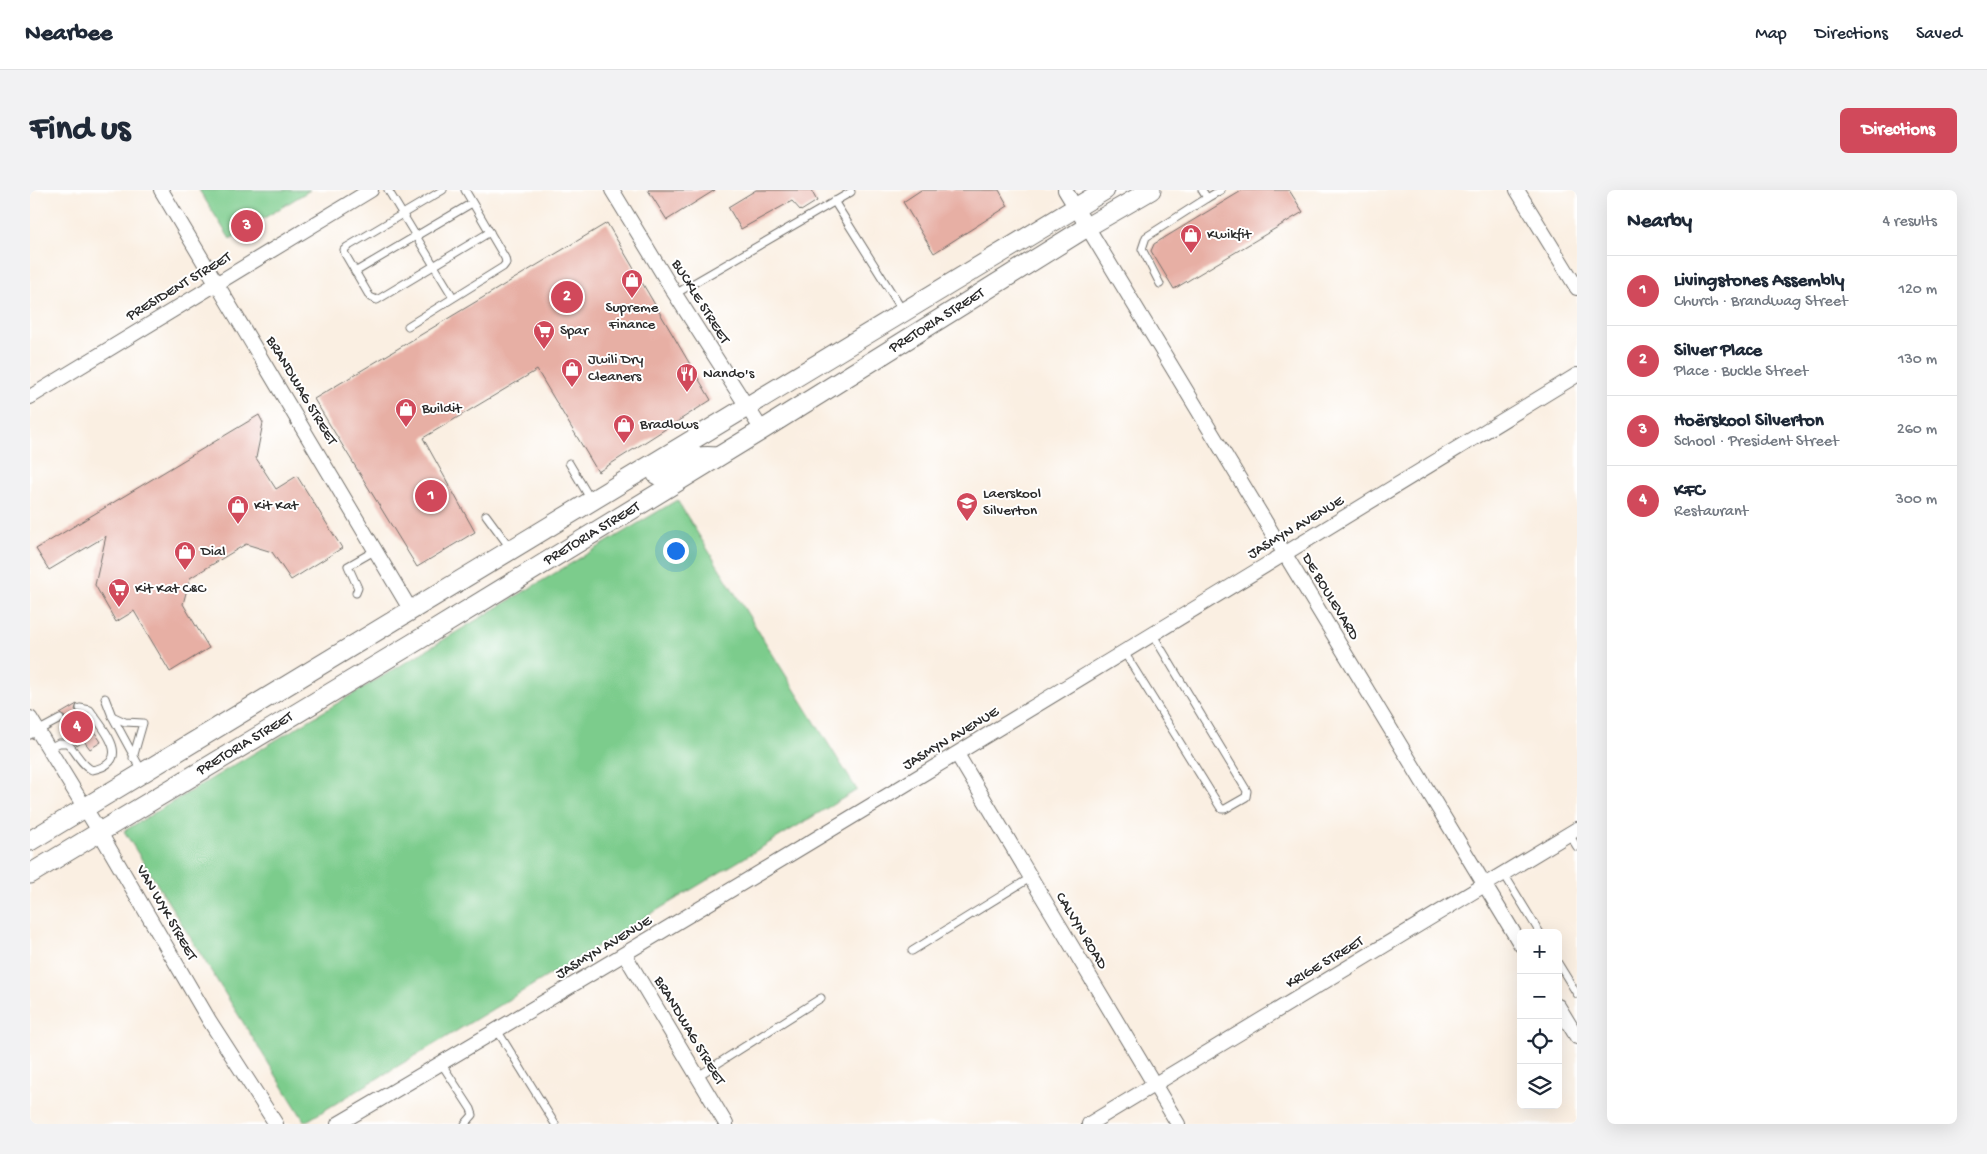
<!DOCTYPE html>
<html lang="en">
<head>
<meta charset="utf-8">
<style>
	body { margin:0; font-family:"Gochi Hand",sans-serif; background:#f2f2f3; color:#1f2937 }
	.controls { position:absolute; right:15px; bottom:15px; display:grid; overflow:hidden; border-radius:8px; box-shadow:0 5px 20px #0002 }
	.controls button { width:45px; height:45px; display:grid; place-items:center; padding:0; border:0; border-bottom:1px solid #e0e1e3; background:#fff; color:#1f2937; font:25px sans-serif }
	.you { position:absolute; left:645px; top:360px; width:18px; height:18px; margin:-12px; border:4px solid #fff; border-radius:50%; background:#1a73e8; box-shadow:0 0 0 8px #1a73e833 }
	.badge { display:grid; place-items:center; width:32px; height:32px; border-radius:50%; background:#d1495b; color:#fff; font-size:16px; font-weight:700 }
	.pin { position:absolute; translate:-50% -50%; border:2px solid #fff; box-shadow:0 1px 5px #0006 }
	.list { margin:0; padding:0; list-style:none }
	h2 { display:flex; justify-content:space-between; align-items:center; height:65px; margin:0; padding:0 20px; font-size:21px }
	h2 small { font-size:16px; font-weight:400; color:#747a83 }
	.list li { display:grid; grid-template-columns:32px 1fr auto; gap:15px; align-items:center; box-sizing:border-box; height:70px; padding:0 20px; border-top:1px solid #e0e1e3 }
	.list b { display:block; font-size:19px; white-space:nowrap }
	.list p { margin:0; font-size:16px; white-space:nowrap; color:#747a83 }
	.list em { font-size:16px; font-style:normal; color:#747a83 }
	.icon { flex:none; width:28px; height:28px; fill:none; stroke:currentColor; stroke-width:2; stroke-linecap:round; stroke-linejoin:round }
	.map { position:relative; flex:none; width:1547px; height:934px; overflow:hidden; border-radius:8px }
	header { display:flex; align-items:center; gap:30px; box-sizing:border-box; height:70px; padding:0 25px; background:#fff; border-bottom:1px solid #e0e1e3 }
	header strong { font-size:24px }
	nav { display:flex; gap:28px; margin-inline-start:auto; font-size:18px }
	.intro { display:flex; align-items:center; justify-content:space-between; box-sizing:border-box; height:120px; padding:0 30px }
	h1 { margin:0; font-size:35px }
	.button { padding:12px 22px; border-radius:8px; background:#d1495b; color:#fff; font-size:18px; font-weight:700 }
	main { display:flex; gap:30px; padding:0 30px }
	aside { flex:1; background:#fff; border-radius:8px; box-shadow:0 5px 20px #0002 }
	.map>svg:first-child { display:block }
</style>
</head>
<body>
<header>
<strong>Nearbee</strong>
<nav><a>Map</a><a>Directions</a><a>Saved</a></nav>
</header>
<div class="intro"><h1>Find us</h1><a class="button">Directions</a></div>
<main>
<div class="map">
<svg width="1547" height="934" viewBox="0 0 1547 934">
	<rect width="100%" height="100%" fill="#fff"/>
	<filter id="ink" filterUnits="userSpaceOnUse"><feTurbulence type="fractalNoise" baseFrequency=".02" numOctaves="2"/><feDisplacementMap in="SourceGraphic" scale="10" xChannelSelector="R" yChannelSelector="G"/><feConvolveMatrix kernelMatrix="1 2 1 2 8 2 1 2 1" color-interpolation-filters="sRGB"/></filter>
	<filter id="wash" filterUnits="userSpaceOnUse"><feTurbulence type="fractalNoise" baseFrequency=".0096" numOctaves="4" result="noise"/><feDisplacementMap in="SourceGraphic" scale="20" xChannelSelector="R" yChannelSelector="G"/><feGaussianBlur stdDeviation="1.12" result="paint"/><feColorMatrix in="noise" values="0 0 0 0 0 0 0 0 0 0 0 0 0 0 0 0 0 1.4 0 .05"/><feComposite in="paint" operator="in"/></filter>
	<g filter="url(#wash)">
		<rect width="100%" height="100%" fill="#faefe2"/>
		<!-- green -->
		<g fill="#7ccc8c" stroke="#547c5c">
			<path d="M169,0H280L200,49Z"/>
			<path d="M647,310L827,600L275,932L94,641Z"/>
		</g>
		<g id="blocks">
			<!-- building -->
			<g fill="#e7afa4">
				<path d="M618,0H685L637,30Z"/>
				<path d="M726,0H781L787,11L771,21L762,11L711,39L698,17Z"/>
				<path d="M891,0H969L978,16L904,63L873,12Z"/>
				<path d="M1213,0H1259L1273,22L1144,99L1121,61L1124,54Z"/>
				<path d="M577,33L681,210L568,282L507,180L393,248L445,342L387,377L284,209Z"/>
				<path d="M229,225L233,233L226,268L246,299L267,286L312,358L261,390L242,362L216,354L160,388L153,414L179,458L140,482L104,421L86,432L65,395L76,346L19,380L6,359Z"/>
				<path d="M47,514L45,520L53,524L71,552L60,559L54,551L47,556L33,534L35,527L30,524Z"/>
			</g>
		</g>
	</g>
	<g filter="url(#ink)">
		<use href="#blocks" fill-opacity="0" stroke="#73706b" stroke-width="1"/>
		<g fill="none" stroke-linecap="round" stroke-linejoin="round">
			<!-- lane casing -->
			<g stroke="#73706b" stroke-width="9">
				<g id="lane">
					<path d="M358,0L423,107"/>
					<path d="M413,0L317,57L314,60L315,64L340,107L347,110L460,42"/>
					<path d="M1177,8L1191,0"/>
					<path d="M804,11L873,121"/>
					<path d="M325,82L442,13"/>
					<path d="M1130,94L1112,59L1116,47L1177,8L1172,0"/>
					<path d="M645,104L821,2"/>
					<path d="M378,136L473,77L476,73L475,68L435,0"/>
					<path d="M539,273L561,310"/>
					<path d="M456,325L481,359"/>
					<path d="M326,403L328,398L318,376L346,360"/>
					<path d="M1094,462L1190,617L1192,619H1195L1216,607L1217,601L1123,445"/>
					<path d="M75,508L82,526L113,583"/>
					<path d="M82,526L95,532L113,533L103,568"/>
					<path d="M0,545L30,529"/>
					<path d="M19,558L29,553H37C46,561 51,575 62,580C104,572 74,540 60,520L50,518"/>
					<path d="M1539,644L1547,657"/>
					<path d="M1474,684L1510,743"/>
					<path d="M882,761L1000,688"/>
					<path d="M1528,773L1547,804"/>
					<path d="M467,840L525,934"/>
					<path d="M411,873L441,919L443,925L435,934"/>
					<path d="M668,886L791,808"/>
				</g>
			</g>
			<!-- street casing -->
			<g stroke="#73706b" stroke-width="16">
				<g id="street">
					<path d="M131,0L380,419"/>
					<path d="M582,0L645,104L732,240"/>
					<path d="M1035,0L1491,755"/>
					<path d="M1487,0L1547,98"/>
					<path d="M0,207L341,0"/>
					<path d="M0,528L69,641L179,830L246,934"/>
					<path d="M927,564L1148,934"/>
					<path d="M595,765L696,934"/>
					<path d="M1528,816L1547,847"/>
					<path d="M308,934C724,689 1135,437 1547,185"/>
					<path d="M1059,934L1547,639"/>
				</g>
			</g>
			<!-- secondary casing -->
			<g stroke="#73706b" stroke-width="21">
				<g id="secondary">
					<path d="M627,285C649,273 661,264 687,267"/>
					<path d="M0,651L1075,0"/>
					<path d="M0,684L395,446L732,240L1057,37L1121,0"/>
				</g>
			</g>
			<!-- lane -->
			<use href="#lane" stroke="#fff" stroke-width="7"/>
			<!-- street -->
			<use href="#street" stroke="#fff" stroke-width="14"/>
			<!-- secondary -->
			<use href="#secondary" stroke="#fff" stroke-width="19"/>
		</g>
	</g>
	<!-- icons -->
	<defs>
		<g id="shop-pin" transform="scale(1.125)"><path d="M0 17L-7.5 6A9.5 9.5 0 1 1 7.5 6Z" fill="#d1495b" stroke="#fff"/><path d="M-5-2.5h2.3a2.7 3.5 0 0 1 5.4 0H5L5.5 6h-11ZM-1.5-2.5h3a1.5 2.3 0 0 0-3 0Z" fill="#fff"/></g>
		<g id="supermarket-pin" transform="scale(1.125)"><path d="M0 17L-7.5 6A9.5 9.5 0 1 1 7.5 6Z" fill="#d1495b" stroke="#fff"/><path d="M-6-5.5h2.5l.6 2H6L4.5 2H-2.5L-4.4-4H-6ZM-1.5 3.2a1.3 1.3 0 1 0 .1 0ZM3 3.2a1.3 1.3 0 1 0 .1 0Z" fill="#fff"/></g>
		<g id="restaurant-pin" transform="scale(1.125)"><path d="M0 17L-7.5 6A9.5 9.5 0 1 1 7.5 6Z" fill="#d1495b" stroke="#fff"/><path d="M-5-6h1v4h1v-4h1v4h1v-4h1v5L-1.5 .5V6h-2V.5L-5-1ZM5-6V6H3V1.5H1.5Q1.5-4 5-6Z" fill="#fff"/></g>
		<g id="school-pin" transform="scale(1.125)"><path d="M0 17L-7.5 6A9.5 9.5 0 1 1 7.5 6Z" fill="#d1495b" stroke="#fff"/><path d="M0-5L7-2L0 1L-7-2ZM-4 1L0 2.5L4 1V4Q0 6-4 4Z" fill="#fff"/></g>
	</defs>
	<g fill-rule="evenodd">
		<use href="#shop-pin" x="1161" y="45"/>
		<use href="#shop-pin" x="602" y="90"/>
		<use href="#supermarket-pin" x="514" y="141"/>
		<use href="#shop-pin" x="542" y="179"/>
		<use href="#restaurant-pin" x="657" y="184"/>
		<use href="#shop-pin" x="376" y="219"/>
		<use href="#shop-pin" x="594" y="235"/>
		<use href="#school-pin" x="937" y="313"/>
		<use href="#shop-pin" x="208" y="316"/>
		<use href="#shop-pin" x="155" y="362"/>
		<use href="#supermarket-pin" x="89" y="399"/>
	</g>
	<g text-anchor="middle" dominant-baseline="central" stroke-width="4" stroke-linejoin="round" paint-order="stroke">
		<!-- poi labels -->
		<g font-size="15" fill="#2b2b2b" stroke="#fff" text-anchor="start">
			<text x="1177" y="45">Kwikfit</text>
			<text x="602" y="118" text-anchor="middle">Supreme<tspan x="602" dy="17">Finance</tspan></text>
			<text x="530" y="141">Spar</text>
			<text x="558" y="170">Jwili Dry<tspan x="558" dy="17">Cleaners</tspan></text>
			<text x="673" y="184">Nando's</text>
			<text x="392" y="219">Buildit</text>
			<text x="610" y="235">Bradlows</text>
			<text x="953" y="304">Laerskool<tspan x="953" dy="17">Silverton</tspan></text>
			<text x="224" y="316">Kit Kat</text>
			<text x="171" y="362">Dial</text>
			<text x="105" y="399">Kit Kat C&amp;C</text>
		</g>
		<!-- street labels -->
		<g font-size="15" fill="#2b2b2b" stroke="#fff">
			<text transform="translate(149 97) rotate(-31)">PRESIDENT STREET</text>
			<text transform="translate(670 112) rotate(58)">BUCKLE STREET</text>
			<text transform="translate(907 131) rotate(-32)">PRETORIA STREET</text>
			<text transform="translate(271 201) rotate(59)">BRANDWAG STREET</text>
			<text transform="translate(1266 338) rotate(-31)">JASMYN AVENUE</text>
			<text transform="translate(562 344) rotate(-31)">PRETORIA STREET</text>
			<text transform="translate(1300 407) rotate(59)">DE BOULEVARD</text>
			<text transform="translate(921 549) rotate(-31)">JASMYN AVENUE</text>
			<text transform="translate(215 554) rotate(-31)">PRETORIA STREET</text>
			<text transform="translate(136 723) rotate(60)">VAN WYK STREET</text>
			<text transform="translate(1051 741) rotate(59)">CALVYN ROAD</text>
			<text transform="translate(574 758) rotate(-31)">JASMYN AVENUE</text>
			<text transform="translate(1295 773) rotate(-31)">KRIGE STREET</text>
			<text transform="translate(659 841) rotate(59)">BRANDWAG STREET</text>
		</g>
	</g>
</svg>
<div class="controls">
<button>+</button>
<button>−</button>
<button><svg class="icon" aria-label="locate" viewBox="0 0 24 24"><circle cx="12" cy="12" r="6"/><path d="M12 2v4M12 18v4M2 12h4M18 12h4"/></svg></button>
<button><svg class="icon" aria-label="layers" viewBox="0 0 24 24"><path d="M12 4l9 5-9 5-9-5zM3 14l9 5 9-5"/></svg></button>
</div>
<div class="you"></div>
<div class="pin badge" style="left:401px;top:306px">1</div>
<div class="pin badge" style="left:537px;top:107px">2</div>
<div class="pin badge" style="left:217px;top:36px">3</div>
<div class="pin badge" style="left:47px;top:537px">4</div>
</div>
<aside>
<h2>Nearby<small>4 results</small></h2>
<ul class="list">
<li><span class="badge">1</span><div><b>Livingstones Assembly</b><p>Church · Brandwag Street</p></div><em>120 m</em></li>
<li><span class="badge">2</span><div><b>Silver Place</b><p>Place · Buckle Street</p></div><em>130 m</em></li>
<li><span class="badge">3</span><div><b>Hoërskool Silverton</b><p>School · President Street</p></div><em>260 m</em></li>
<li><span class="badge">4</span><div><b>KFC</b><p>Restaurant</p></div><em>300 m</em></li>
</ul>
</aside>
</main>
</body>
</html>
